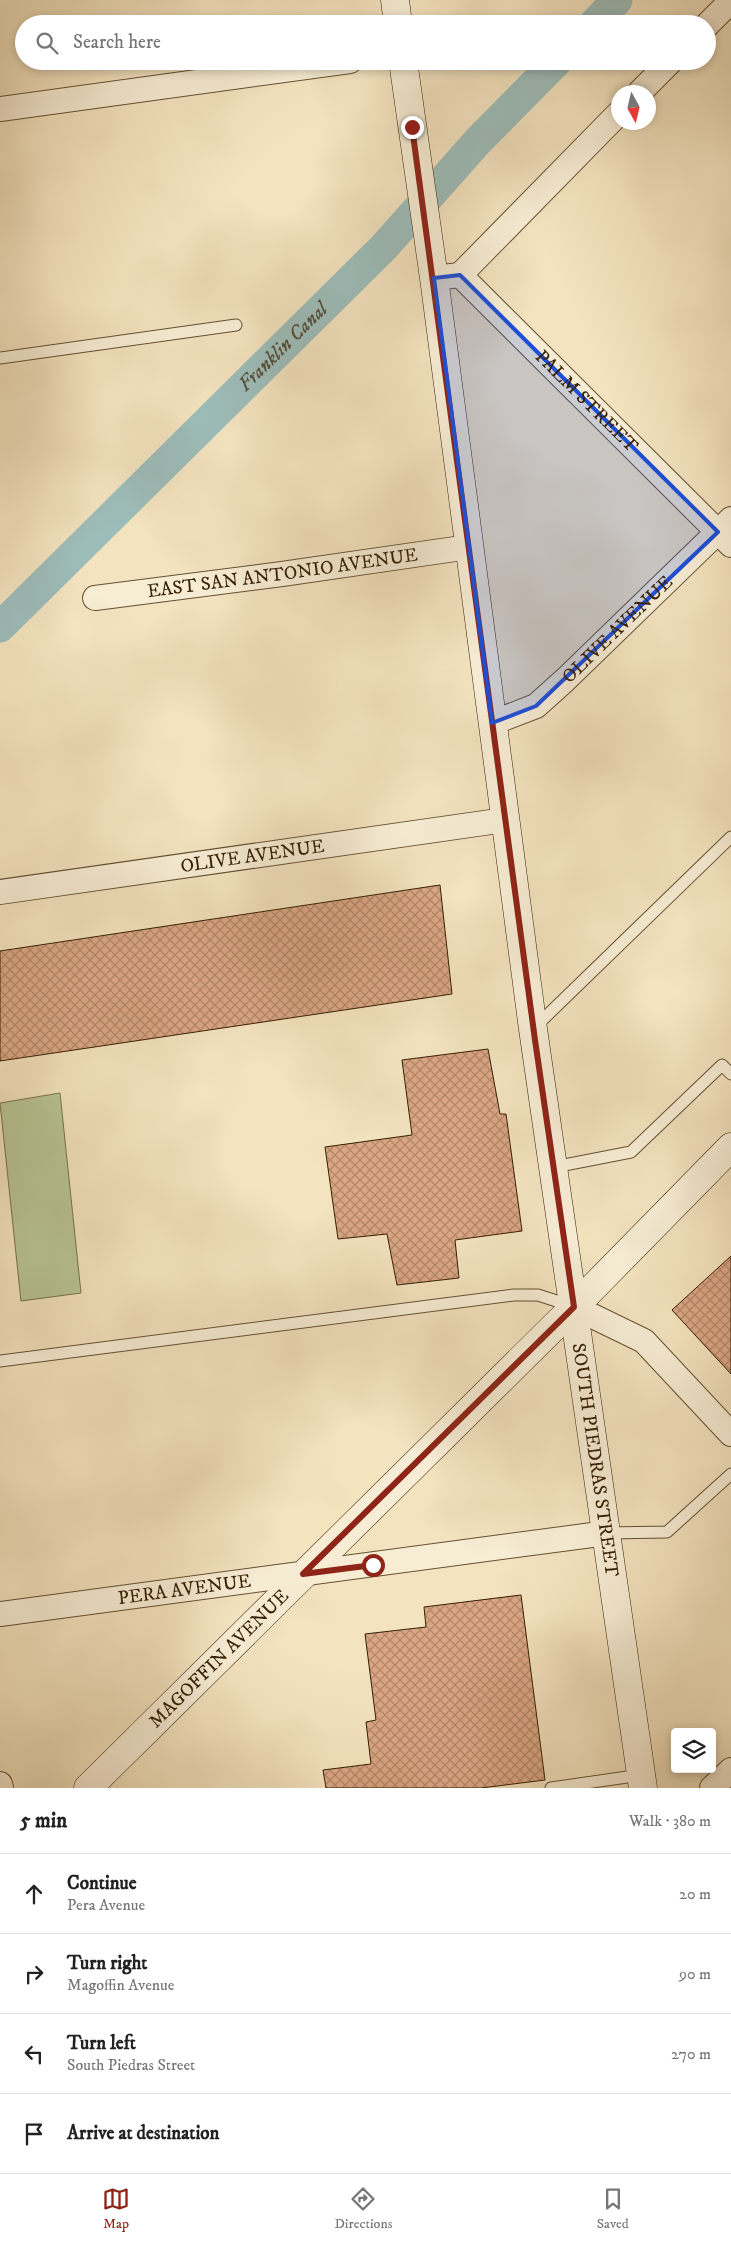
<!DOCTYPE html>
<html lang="en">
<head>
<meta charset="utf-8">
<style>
	body { margin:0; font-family:"IM FELL DW Pica",serif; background:#f6f6f6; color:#222 }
	.controls { position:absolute; right:15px; bottom:15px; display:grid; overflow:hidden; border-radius:5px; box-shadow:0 2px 8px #0003 }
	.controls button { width:45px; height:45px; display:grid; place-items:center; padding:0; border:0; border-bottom:1px solid #e0e0e0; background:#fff; color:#222; font:25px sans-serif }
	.compass { position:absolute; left:611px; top:85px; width:45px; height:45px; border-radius:50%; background:#fff; box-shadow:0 2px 8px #0003; rotate:172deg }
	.stop { position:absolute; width:15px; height:15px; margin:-11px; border:4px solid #8f2418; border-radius:50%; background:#fff }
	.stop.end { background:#8f2418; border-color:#fff; box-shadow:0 1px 5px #0008 }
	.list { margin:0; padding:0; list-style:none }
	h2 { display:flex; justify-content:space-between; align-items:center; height:65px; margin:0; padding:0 20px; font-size:21px }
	h2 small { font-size:16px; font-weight:400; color:#767676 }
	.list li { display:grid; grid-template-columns:32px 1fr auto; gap:15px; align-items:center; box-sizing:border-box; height:80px; padding:0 20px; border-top:1px solid #e0e0e0 }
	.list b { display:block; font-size:19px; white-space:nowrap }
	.list p { margin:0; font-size:16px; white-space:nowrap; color:#767676 }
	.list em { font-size:16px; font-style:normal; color:#767676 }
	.icon { flex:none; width:28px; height:28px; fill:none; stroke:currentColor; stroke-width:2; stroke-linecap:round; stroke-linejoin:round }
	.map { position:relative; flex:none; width:731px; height:1788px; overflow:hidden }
	.search { position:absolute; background:#fff; box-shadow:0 2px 8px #0003; left:15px; right:15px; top:15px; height:55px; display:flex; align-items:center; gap:12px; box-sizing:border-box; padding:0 18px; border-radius:28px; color:#767676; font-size:19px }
	.sheet { height:385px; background:#fff }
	nav { display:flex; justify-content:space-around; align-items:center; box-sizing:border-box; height:70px; border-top:1px solid #e0e0e0; background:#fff; font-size:14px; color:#767676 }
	nav a { display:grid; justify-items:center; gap:2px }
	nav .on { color:#8f2418 }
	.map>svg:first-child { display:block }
</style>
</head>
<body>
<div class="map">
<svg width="731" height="1788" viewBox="0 0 731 1788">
	<defs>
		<pattern id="building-cross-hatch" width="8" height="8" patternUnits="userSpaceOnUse" patternTransform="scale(1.25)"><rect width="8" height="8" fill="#dba684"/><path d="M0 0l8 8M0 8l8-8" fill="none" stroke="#b2876a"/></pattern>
	</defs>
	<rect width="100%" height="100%" fill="#f3e3bf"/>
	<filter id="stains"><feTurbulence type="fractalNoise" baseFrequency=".004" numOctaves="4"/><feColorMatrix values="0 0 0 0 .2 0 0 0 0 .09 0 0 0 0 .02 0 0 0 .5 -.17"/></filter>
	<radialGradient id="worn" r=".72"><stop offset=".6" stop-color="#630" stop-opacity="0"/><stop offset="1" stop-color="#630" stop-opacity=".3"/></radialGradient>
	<!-- green -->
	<path fill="#b8c495" stroke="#77724c" d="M60,1093L81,1293L21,1301L0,1103Z"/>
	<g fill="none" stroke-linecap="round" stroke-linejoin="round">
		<!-- canal -->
		<g stroke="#9dbdba" stroke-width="31">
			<path d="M594,24L617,0"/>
			<path id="s1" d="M0,627L384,247L478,141L557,61"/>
		</g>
	</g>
	<!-- building -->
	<g fill="url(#building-cross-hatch)" stroke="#361f02">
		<path d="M440,885L452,994L0,1061V951Z"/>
		<path d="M488,1049L500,1114H506L522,1231L455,1240L459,1278L397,1285L387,1234L338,1239L325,1147L412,1135L402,1060Z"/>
		<path d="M731,1256V1374L672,1310Z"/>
		<path d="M521,1595L545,1780L481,1788H326L323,1770L371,1764L366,1722L376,1720L365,1634L426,1627L424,1607Z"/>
	</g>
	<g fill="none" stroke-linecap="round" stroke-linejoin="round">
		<!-- lane casing -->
		<g stroke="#655031" stroke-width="13">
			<g id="lane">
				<path d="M0,358L236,325"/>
				<path d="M535,1027L731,837"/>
				<path d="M554,1167L631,1152L722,1065L731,1074"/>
				<path d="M0,1361L514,1295H538L572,1306"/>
				<path d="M607,1533L667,1532L731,1474"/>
				<path d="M551,1788L641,1775"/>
			</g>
		</g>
		<!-- street casing -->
		<g stroke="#655031" stroke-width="26">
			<g id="street">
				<path d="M707,25L731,1"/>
				<path d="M640,92L671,61"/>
				<path d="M0,109L350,61"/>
				<path d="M460,275L618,114"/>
				<path id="s2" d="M434,278L460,275L731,545"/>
				<path id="s3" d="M95,598L282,574L469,547"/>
				<path id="s4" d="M492,723L536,706L565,680L731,519"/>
				<path id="s5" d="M0,892L505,820"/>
				<path d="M574,1307L644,1341L731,1434"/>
				<path id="s6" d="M0,1614L607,1533"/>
				<path d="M0,1784L1,1788"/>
				<path d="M712,1788L731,1770"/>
			</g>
		</g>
		<!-- secondary casing -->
		<g stroke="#361f02" stroke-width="29">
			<g id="secondary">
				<path d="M395,0L398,24"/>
				<path id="s7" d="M403,61L434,278L533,1029L643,1788"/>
				<path id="s8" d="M88,1788L574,1307L731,1147"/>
			</g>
		</g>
		<!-- lane -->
		<use href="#lane" stroke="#f7edd5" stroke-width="11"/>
		<!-- street -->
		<use href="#street" stroke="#f7edd5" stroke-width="24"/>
		<!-- secondary -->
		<use href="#secondary" stroke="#f7edd5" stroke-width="28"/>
	</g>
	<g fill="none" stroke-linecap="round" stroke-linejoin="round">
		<!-- route -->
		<path stroke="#8f2418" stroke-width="6" d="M373,1565L303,1574L574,1307L535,1040L412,127"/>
	</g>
	<!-- marked area -->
	<path fill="#1d4ed8" fill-opacity="0.2" stroke="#1d4ed8" stroke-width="4" stroke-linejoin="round" d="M460,275L718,532L536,706L492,723L434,278Z"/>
	<g text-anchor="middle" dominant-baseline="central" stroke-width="5" stroke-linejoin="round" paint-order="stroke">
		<!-- street labels -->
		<g font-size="19" fill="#361f02" stroke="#f7edd5">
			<text stroke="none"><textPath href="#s2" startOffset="205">PALM STREET</textPath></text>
			<text stroke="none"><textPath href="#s3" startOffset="189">EAST SAN ANTONIO AVENUE</textPath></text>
			<text stroke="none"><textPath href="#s4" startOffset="159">OLIVE AVENUE</textPath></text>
			<text stroke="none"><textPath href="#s5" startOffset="255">OLIVE AVENUE</textPath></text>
			<text stroke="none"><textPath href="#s7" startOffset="1412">SOUTH PIEDRAS STREET</textPath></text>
			<text stroke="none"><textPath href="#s6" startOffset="186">PERA AVENUE</textPath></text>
			<text stroke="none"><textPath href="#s8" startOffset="184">MAGOFFIN AVENUE</textPath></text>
		</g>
		<!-- water labels -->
		<g font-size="20" font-style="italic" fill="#554e39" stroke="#f7edd5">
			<text stroke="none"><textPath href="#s1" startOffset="398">Franklin Canal</textPath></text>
		</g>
	</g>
	<rect width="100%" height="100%" filter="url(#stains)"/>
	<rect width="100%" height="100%" fill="url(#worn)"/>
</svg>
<div class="controls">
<button><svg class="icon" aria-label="layers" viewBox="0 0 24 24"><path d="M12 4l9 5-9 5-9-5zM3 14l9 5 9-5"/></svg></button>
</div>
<svg class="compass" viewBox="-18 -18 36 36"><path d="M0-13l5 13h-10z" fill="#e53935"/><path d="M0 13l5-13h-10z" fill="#767676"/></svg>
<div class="stop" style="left:373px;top:1565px"></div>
<div class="stop end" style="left:412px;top:127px"></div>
<div class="search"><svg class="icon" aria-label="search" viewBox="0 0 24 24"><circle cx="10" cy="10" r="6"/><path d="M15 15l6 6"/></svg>Search here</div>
</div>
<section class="sheet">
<h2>5 min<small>Walk · 380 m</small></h2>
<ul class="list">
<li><svg class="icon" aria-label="ahead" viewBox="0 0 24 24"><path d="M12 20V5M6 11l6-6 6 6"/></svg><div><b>Continue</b><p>Pera Avenue</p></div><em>20 m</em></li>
<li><svg class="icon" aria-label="right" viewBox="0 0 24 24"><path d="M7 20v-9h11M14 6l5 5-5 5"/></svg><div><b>Turn right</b><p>Magoffin Avenue</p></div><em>90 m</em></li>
<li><svg class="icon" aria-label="left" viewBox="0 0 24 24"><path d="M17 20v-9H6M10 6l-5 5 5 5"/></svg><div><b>Turn left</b><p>South Piedras Street</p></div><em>270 m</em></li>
<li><svg class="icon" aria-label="arrive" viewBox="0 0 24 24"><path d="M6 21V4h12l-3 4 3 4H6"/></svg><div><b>Arrive at destination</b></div></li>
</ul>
</section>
<nav>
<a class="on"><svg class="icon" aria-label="map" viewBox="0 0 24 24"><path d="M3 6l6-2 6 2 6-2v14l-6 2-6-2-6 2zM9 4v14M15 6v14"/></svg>Map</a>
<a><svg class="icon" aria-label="directions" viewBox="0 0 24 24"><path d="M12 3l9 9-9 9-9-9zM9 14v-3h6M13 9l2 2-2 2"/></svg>Directions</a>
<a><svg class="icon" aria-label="saved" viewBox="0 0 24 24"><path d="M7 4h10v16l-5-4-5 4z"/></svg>Saved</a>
</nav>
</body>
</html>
